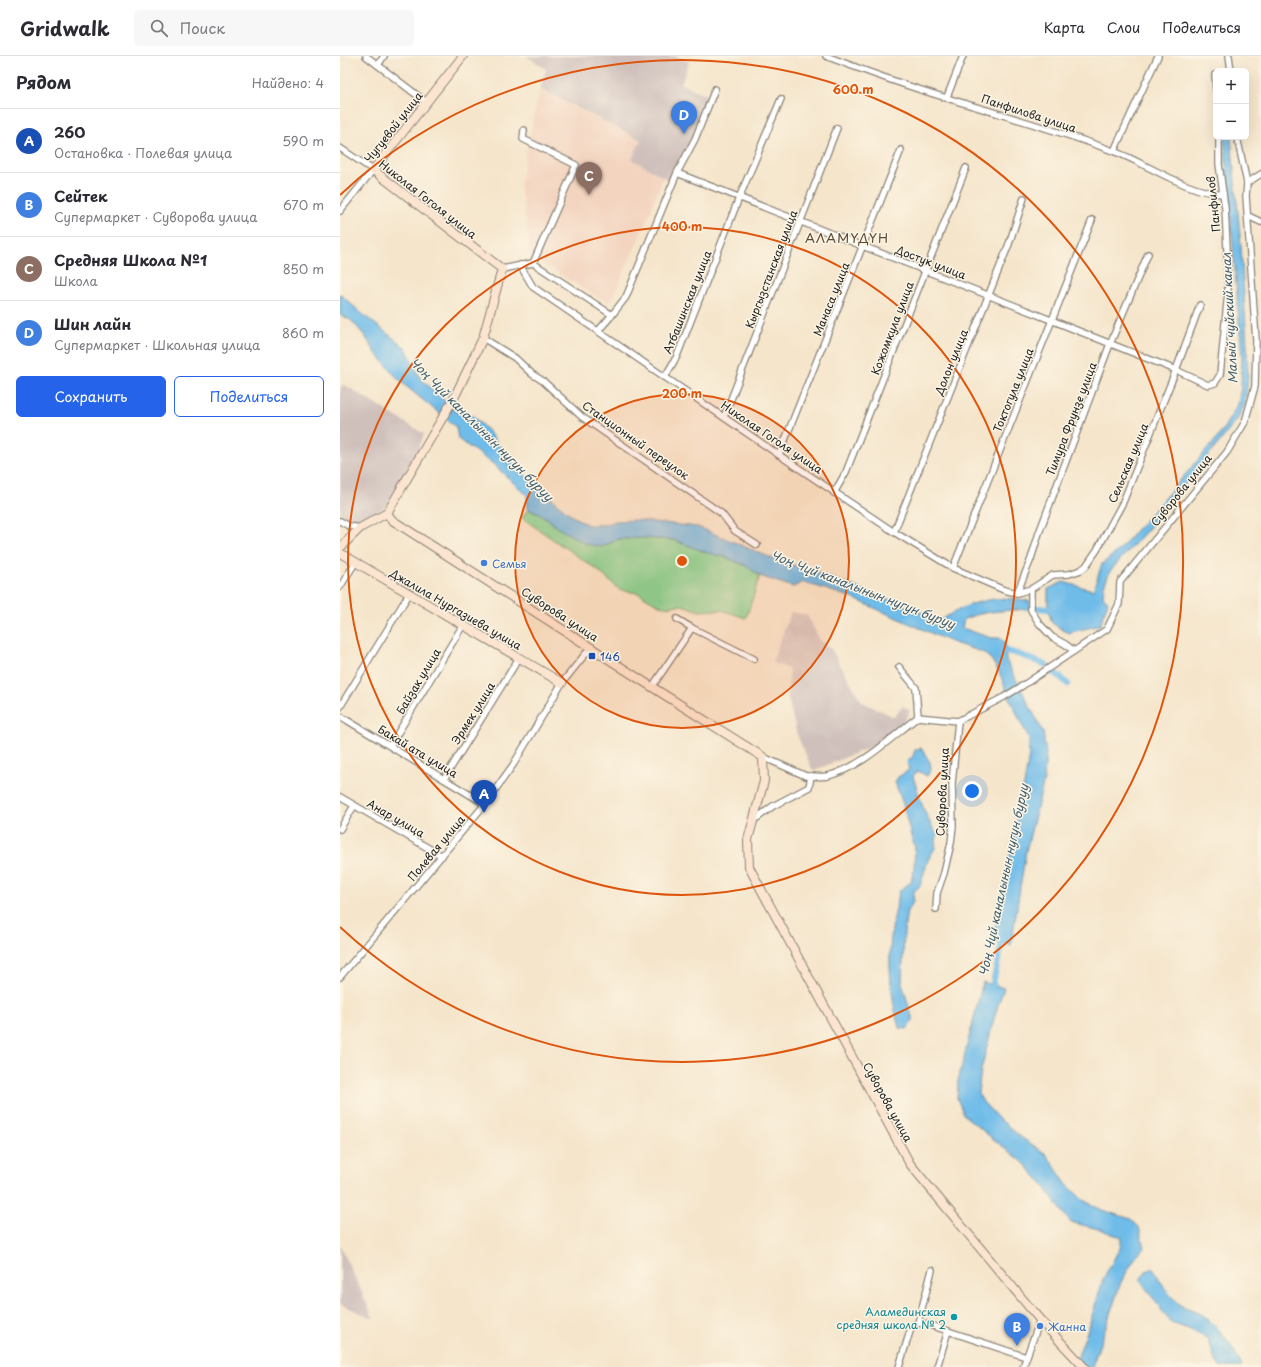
<!DOCTYPE html>
<html lang="ru">
<head>
<meta charset="utf-8">
<style>
	body { margin:0; font-family:"Playpen Sans",sans-serif; background:#f7f7f7; color:#2b2b33 }
	.controls { position:absolute; right:12px; top:12px; display:grid; overflow:hidden; border-radius:6px; box-shadow:0 4px 16px #0002 }
	.controls button { width:36px; height:36px; display:grid; place-items:center; padding:0; border:0; border-bottom:1px solid #e1e1e2; background:#fff; color:#2b2b33; font:20px sans-serif }
	.you { position:absolute; left:632px; top:735px; width:14px; height:14px; margin:-10px; border:3px solid #fff; border-radius:50%; background:#1a73e8; box-shadow:0 0 0 6px #1a73e833 }
	.badge { display:grid; place-items:center; width:26px; height:26px; border-radius:50%; background:#2563eb; color:#fff; font-size:13px; font-weight:700 }
	.pin { position:absolute; translate:-50% -33px; filter:drop-shadow(0 1px 2px #0008) }
	.pin::after { content:''; position:absolute; top:21px; width:14px; height:12px; background:inherit; clip-path:polygon(0 0,100% 0,50% 100%) }
	.list { margin:0; padding:0; list-style:none }
	h2 { display:flex; justify-content:space-between; align-items:center; height:52px; margin:0; padding:0 16px; font-size:17px }
	h2 small { font-size:13px; font-weight:400; color:#7c7c81 }
	.list li { display:grid; grid-template-columns:26px 1fr auto; gap:12px; align-items:center; box-sizing:border-box; height:64px; padding:0 16px; border-top:1px solid #e1e1e2 }
	.list b { display:block; font-size:15px; white-space:nowrap }
	.list p { margin:0; font-size:13px; white-space:nowrap; color:#7c7c81 }
	.list em { font-size:13px; font-style:normal; color:#7c7c81 }
	.actions { display:flex; gap:8px; padding:12px 16px }
	.actions a { flex:1; padding:9px 0; border:1px solid #2563eb; border-radius:6px; text-align:center; font-size:14px; color:#2563eb }
	.actions .main { background:#2563eb; color:#fff }
	.icon { flex:none; width:22px; height:22px; fill:none; stroke:currentColor; stroke-width:2; stroke-linecap:round; stroke-linejoin:round }
	.map { position:relative; flex:none; width:921px; height:1311px; overflow:hidden }
	header { display:flex; align-items:center; gap:24px; box-sizing:border-box; height:56px; padding:0 20px; background:#fff; border-bottom:1px solid #e1e1e2 }
	header strong { font-size:19px }
	nav { display:flex; gap:22px; margin-inline-start:auto; font-size:14px }
	.search { width:280px; height:36px; background:#f7f7f7; display:flex; align-items:center; gap:10px; box-sizing:border-box; padding:0 14px; border-radius:6px; color:#7c7c81; font-size:15px }
	main { display:flex }
	aside { flex:1; background:#fff }
	.map>svg:first-child { display:block }
</style>
</head>
<body>
<header>
<strong>Gridwalk</strong>
<div class="search"><svg class="icon" aria-label="search" viewBox="0 0 24 24"><circle cx="10" cy="10" r="6"/><path d="M15 15l6 6"/></svg>Поиск</div>
<nav><a>Карта</a><a>Слои</a><a>Поделиться</a></nav>
</header>
<main>
<aside>
<h2>Рядом<small>Найдено: 4</small></h2>
<ul class="list">
<li><span class="badge" style="background:#1a4fb4">A</span><div><b>260</b><p>Остановка · Полевая улица</p></div><em>590 m</em></li>
<li><span class="badge" style="background:#3f7fe0">B</span><div><b>Сейтек</b><p>Супермаркет · Суворова улица</p></div><em>670 m</em></li>
<li><span class="badge" style="background:#8d6e63">C</span><div><b>Средняя Школа №1</b><p>Школа</p></div><em>850 m</em></li>
<li><span class="badge" style="background:#3f7fe0">D</span><div><b>Шин лайн</b><p>Супермаркет · Школьная улица</p></div><em>860 m</em></li>
</ul>
<div class="actions"><a class="main">Сохранить</a><a>Поделиться</a></div>
</aside>
<div class="map">
<svg width="921" height="1311" viewBox="0 0 921 1311">
	<rect width="100%" height="100%" fill="#fcf5e5"/>
	<filter id="ink" filterUnits="userSpaceOnUse"><feTurbulence type="fractalNoise" baseFrequency=".025" numOctaves="2"/><feDisplacementMap in="SourceGraphic" scale="8" xChannelSelector="R" yChannelSelector="G"/><feConvolveMatrix kernelMatrix="1 2 1 2 8 2 1 2 1" color-interpolation-filters="sRGB"/></filter>
	<filter id="wash" filterUnits="userSpaceOnUse"><feTurbulence type="fractalNoise" baseFrequency=".012" numOctaves="4" result="noise"/><feDisplacementMap in="SourceGraphic" scale="16" xChannelSelector="R" yChannelSelector="G"/><feGaussianBlur stdDeviation="0.9" result="paint"/><feColorMatrix in="noise" values="0 0 0 0 0 0 0 0 0 0 0 0 0 0 0 0 0 1.4 0 .05"/><feComposite in="paint" operator="in"/></filter>
	<g filter="url(#wash)">
		<rect width="100%" height="100%" fill="#f5e5cb"/>
		<!-- built -->
		<path fill="#f3d4bf" d="M200,33L301,84L293,103L323,121L311,154L271,246L257,241L191,200L180,128L187,91Z"/>
		<!-- industrial -->
		<g fill="#cfc0bb">
			<path d="M186,0H336L349,6L341,28L368,40L352,82L330,125L292,103L301,84L200,33L206,13Z"/>
			<path d="M3,328L84,378L77,396L46,450L27,464L12,467L0,459V333Z"/>
			<path d="M451,556L467,559L480,584L491,593L522,646L554,661L563,650L570,655L564,666L544,685L473,715L457,679L447,638L450,614L432,606Z"/>
			<path d="M0,1189L34,1263L0,1248Z"/>
		</g>
		<!-- green -->
		<path fill="#85d798" stroke="#507a5a" d="M188,453L207,462L218,472L261,491L279,483L304,482L334,484L368,497L385,501L407,510L420,520L406,562L381,554L359,555L342,549L323,551L298,537L280,534L256,513L182,462Z"/>
		<!-- water -->
		<g fill="#6fbce9" stroke="#466c82">
			<path d="M884,81H891L901,190L907,290L908,320L905,348L897,364L878,388L810,471L770,515L764,530L763,540L768,546L760,569L728,577L712,567L708,553V533L723,526L753,534L762,508L779,494L879,380L898,348L901,331L902,301Z"/>
			<path d="M0,238L21,257L66,292L80,322L117,356H125L134,361L149,376L174,409L192,426L232,460L248,469H263L275,465L296,464L358,471L441,506L465,512L489,521L601,564C628,546 657,538 690,545L689,553C667,555 645,554 624,563L622,572L651,582H660L665,587L666,604L703,676L706,697L704,724L686,795L671,889L652,886L683,735L689,699V683L670,643L660,618L651,603L642,596L611,586L510,541L463,526L453,531L420,520L407,510L385,501L368,497L334,484L304,482L279,483L261,491L246,488L218,472L207,462L188,453L187,439L152,407L118,383L116,371L61,326L35,296L25,280L11,264L0,259Z"/>
			<path d="M581,692L590,706L591,714L587,720L578,715L573,720C579,740 585,761 597,779L595,792L588,804L580,830L574,835L573,846L567,855L564,876L562,927L573,964L567,973L559,972C551,941 547,906 552,874C553,861 558,848 559,835L571,826L574,812L575,791L571,780L563,748L555,726L558,721L569,714L567,706L573,700L575,694Z"/>
			<path d="M643,926L664,932L656,955L641,1014L638,1037L643,1046L657,1061L682,1082L706,1098L727,1129L743,1144L762,1154L791,1163L799,1171L804,1192L797,1199L781,1226L752,1311H734L749,1270L763,1223L781,1190V1181L759,1173L730,1166L704,1130L683,1106L647,1078L624,1059L617,1042L618,1025Z"/>
			<path d="M813,1212C821,1226 828,1239 840,1249C847,1254 856,1255 863,1260C880,1271 894,1292 902,1311H880L875,1303L868,1283L849,1273L831,1267L800,1224L806,1215Z"/>
		</g>
		<g fill="none" stroke-linecap="round" stroke-linejoin="round">
			<!-- canal -->
			<g stroke="#6fbce9" stroke-width="6">
				<path d="M687,551L708,553"/>
				<path d="M659,598L666,595L678,598L706,609"/>
				<path d="M713,615L728,628"/>
				<path d="M651,936L663,881"/>
			</g>
		</g>
	</g>
	<g filter="url(#ink)">
		<g fill="none" stroke-linecap="round" stroke-linejoin="round">
			<!-- street casing -->
			<g stroke="#888074" stroke-width="8">
				<g id="street">
					<path d="M26,0L86,46"/>
					<path d="M486,0C512,10 539,20 566,29C634,52 705,69 773,95C806,107 848,137 883,138"/>
					<path d="M889,0L891,15"/>
					<path d="M38,9L44,0"/>
					<path d="M875,19L876,33"/>
					<path d="M607,41L623,0"/>
					<path d="M184,74L183,83L236,109L193,207"/>
					<path d="M0,92L33,114L0,155"/>
					<path d="M774,95L818,0"/>
					<path d="M337,117L711,264L836,314L868,329L875,327L880,319L888,236L887,193L885,152L879,108V81"/>
					<path d="M907,127L921,118"/>
					<path d="M908,160L921,166"/>
					<path d="M180,209L193,231L439,399L554,476L613,512L664,534L677,537L691,533L713,519L729,518L741,514L746,510L757,494L783,446L836,314L860,249"/>
					<path d="M162,213L193,207L272,259L286,241L337,117L355,83L375,33"/>
					<path d="M258,275L272,259"/>
					<path d="M143,282L175,302L192,318L203,325L242,361L381,457L395,475L417,489"/>
					<path d="M325,321L337,300L399,142L441,43"/>
					<path d="M384,361L497,72"/>
					<path d="M439,399L561,94"/>
					<path d="M494,437L506,416L626,112"/>
					<path d="M0,465L9,470L20,472"/>
					<path d="M554,476L669,188L684,142"/>
					<path d="M613,512L752,164"/>
					<path d="M0,531L15,507"/>
					<path d="M691,533V554L699,567L712,581L725,588L734,595"/>
					<path d="M677,537L691,503L699,477L770,288L808,198"/>
					<path d="M337,563L352,572L414,603"/>
					<path d="M559,611L576,632L578,661"/>
					<path d="M312,631L352,572"/>
					<path d="M0,651L69,538"/>
					<path d="M0,660L145,748"/>
					<path d="M50,690L123,569"/>
					<path d="M470,720C475,720 483,721 488,720C524,710 550,682 578,661L618,665L664,641L682,630L767,573L779,548L780,526L887,396L905,366L915,330L916,284L906,140L907,127L897,81"/>
					<path d="M104,723L179,602"/>
					<path d="M0,741L102,800"/>
					<path d="M413,765L433,750L469,731L471,720H466L423,701"/>
					<path d="M0,773L14,750"/>
					<path d="M596,853L597,837L604,817L611,787L613,770L612,728L618,665"/>
					<path d="M0,921L145,748L173,709L222,627L251,591"/>
					<path d="M578,1267L592,1214"/>
					<path d="M559,1311L571,1272C577,1264 585,1268 593,1270L686,1301"/>
					<path d="M597,1311L608,1275"/>
					<path d="M683,1311L700,1264"/>
				</g>
			</g>
			<!-- secondary casing -->
			<g stroke="#888074" stroke-width="10">
				<g id="secondary">
					<path d="M47,457L52,464L312,631L423,701L424,725L408,784L409,811L570,1108L700,1264L744,1311"/>
					<path d="M0,492L20,472L47,457L114,342L143,282L162,213L33,114L123,0"/>
					<path d="M0,497L222,627"/>
				</g>
			</g>
			<!-- street -->
			<use href="#street" stroke="#fff" stroke-width="5.5"/>
			<!-- secondary -->
			<use href="#secondary" stroke="#fce5d0" stroke-width="8"/>
		</g>
	</g>
	<!-- distance rings -->
	<circle cx="342" cy="505" r="167" fill="#de560d" fill-opacity=".12"/>
	<g fill="none" stroke="#de560d" stroke-width="2">
		<circle cx="342" cy="505" r="167"/>
		<circle cx="342" cy="505" r="334"/>
		<path d="M0 139A501 501 0 1 1 0 871"/>
	</g>
	<!-- markers -->
	<g fill="#3f7fe0" stroke="#fcf5e5" stroke-width="1.5">
		<circle cx="144" cy="507" r="4"/>
		<circle cx="700" cy="1270" r="4"/>
	</g>
	<rect fill="#1a4fb4" stroke="#fcf5e5" stroke-width="1.5" x="248" y="596" width="8" height="8" rx="2"/>
	<circle fill="#0f9aa8" stroke="#fcf5e5" stroke-width="1.5" cx="614" cy="1261" r="4"/>
	<g text-anchor="middle" dominant-baseline="central" stroke-width="3" stroke-linejoin="round" paint-order="stroke">
		<!-- street labels -->
		<g font-size="11" fill="#1c1c1c" stroke="#fcf5e5">
			<text transform="translate(689 57) rotate(18)">Панфилова улица</text>
			<text transform="translate(53 71) rotate(-52)">Чугуевой улица</text>
			<text transform="translate(88 143) rotate(38)">Николая Гоголя улица</text>
			<text transform="translate(873 148) rotate(-96)">Панфилов</text>
			<text transform="translate(591 206) rotate(21)">Достук улица</text>
			<text transform="translate(431 213) rotate(-69)">Кыргызстанская улица</text>
			<text transform="translate(491 243) rotate(-68)">Манаса улица</text>
			<text transform="translate(347 246) rotate(-68)">Атбашинская улица</text>
			<text transform="translate(552 272) rotate(-69)">Кожомкула улица</text>
			<text transform="translate(611 306) rotate(-68)">Долон улица</text>
			<text transform="translate(673 334) rotate(-68)">Токтогула улица</text>
			<text transform="translate(731 363) rotate(-69)">Тимура Фрунзе улица</text>
			<text transform="translate(432 381) rotate(34)">Николая Гоголя улица</text>
			<text transform="translate(296 384) rotate(35)">Станционный переулок</text>
			<text transform="translate(788 407) rotate(-67)">Сельская улица</text>
			<text transform="translate(841 434) rotate(-51)">Суворова улица</text>
			<text transform="translate(116 553) rotate(30)">Джалила Нургазиева улица</text>
			<text transform="translate(220 558) rotate(33)">Суворова улица</text>
			<text transform="translate(78 625) rotate(-59)">Байзак улица</text>
			<text transform="translate(133 657) rotate(-58)">Эрмек улица</text>
			<text transform="translate(78 695) rotate(31)">Бакай ата улица</text>
			<text transform="translate(602 736) rotate(-87)">Суворова улица</text>
			<text transform="translate(56 762) rotate(30)">Анар улица</text>
			<text transform="translate(96 792) rotate(-50)">Полевая улица</text>
			<text transform="translate(548 1046) rotate(61)">Суворова улица</text>
		</g>
		<!-- shop labels -->
		<g font-size="11" fill="#366cbe" stroke="#fcf5e5" text-anchor="start">
			<text x="152" y="507">Семья</text>
			<text x="708" y="1270">Жанна</text>
		</g>
		<!-- transit labels -->
		<g font-size="11" fill="#164399" stroke="#fcf5e5" text-anchor="start">
			<text x="260" y="600">146</text>
		</g>
		<!-- culture labels -->
		<g font-size="11" fill="#0d838f" stroke="#fcf5e5" text-anchor="end">
			<text x="606" y="1255">Аламединская<tspan x="606" dy="13">средняя школа № 2</tspan></text>
		</g>
		<!-- water labels -->
		<g font-size="12" font-style="italic" fill="#3d5c6e" stroke="#fcf5e5">
			<text transform="translate(889 262) rotate(-93)">Малый чуйский канал</text>
			<text transform="translate(142 373) rotate(45)">Чоң Чүй каналынын нугун буруу</text>
			<text transform="translate(523 533) rotate(21)">Чоң Чүй каналынын нугун буруу</text>
			<text transform="translate(663 824) rotate(-78)">Чоң Чүй каналынын нугун буруу</text>
		</g>
		<!-- quarter labels -->
		<g font-size="13" letter-spacing="1" fill="#5e4834" stroke="#fcf5e5">
			<text x="507" y="181">АЛАМҮДҮН</text>
		</g>
	</g>
	<circle cx="342" cy="505" r="6" fill="#de560d" stroke="#fcf5e5" stroke-width="2"/>
	<g font-size="12" text-anchor="middle" font-weight="bold" fill="#de560d" stroke="#fcf5e5" stroke-width="3" stroke-linejoin="round" paint-order="stroke">
		<text x="513" y="38">600 m</text>
		<text x="342" y="175">400 m</text>
		<text x="342" y="342">200 m</text>
	</g>
</svg>
<div class="controls">
<button>+</button>
<button>−</button>
</div>
<div class="you"></div>
<div class="pin badge" style="left:144px;top:757px;background:#1a4fb4">A</div>
<div class="pin badge" style="left:677px;top:1290px;background:#3f7fe0">B</div>
<div class="pin badge" style="left:249px;top:139px;background:#8d6e63">C</div>
<div class="pin badge" style="left:344px;top:78px;background:#3f7fe0">D</div>
</div>
</main>
</body>
</html>
